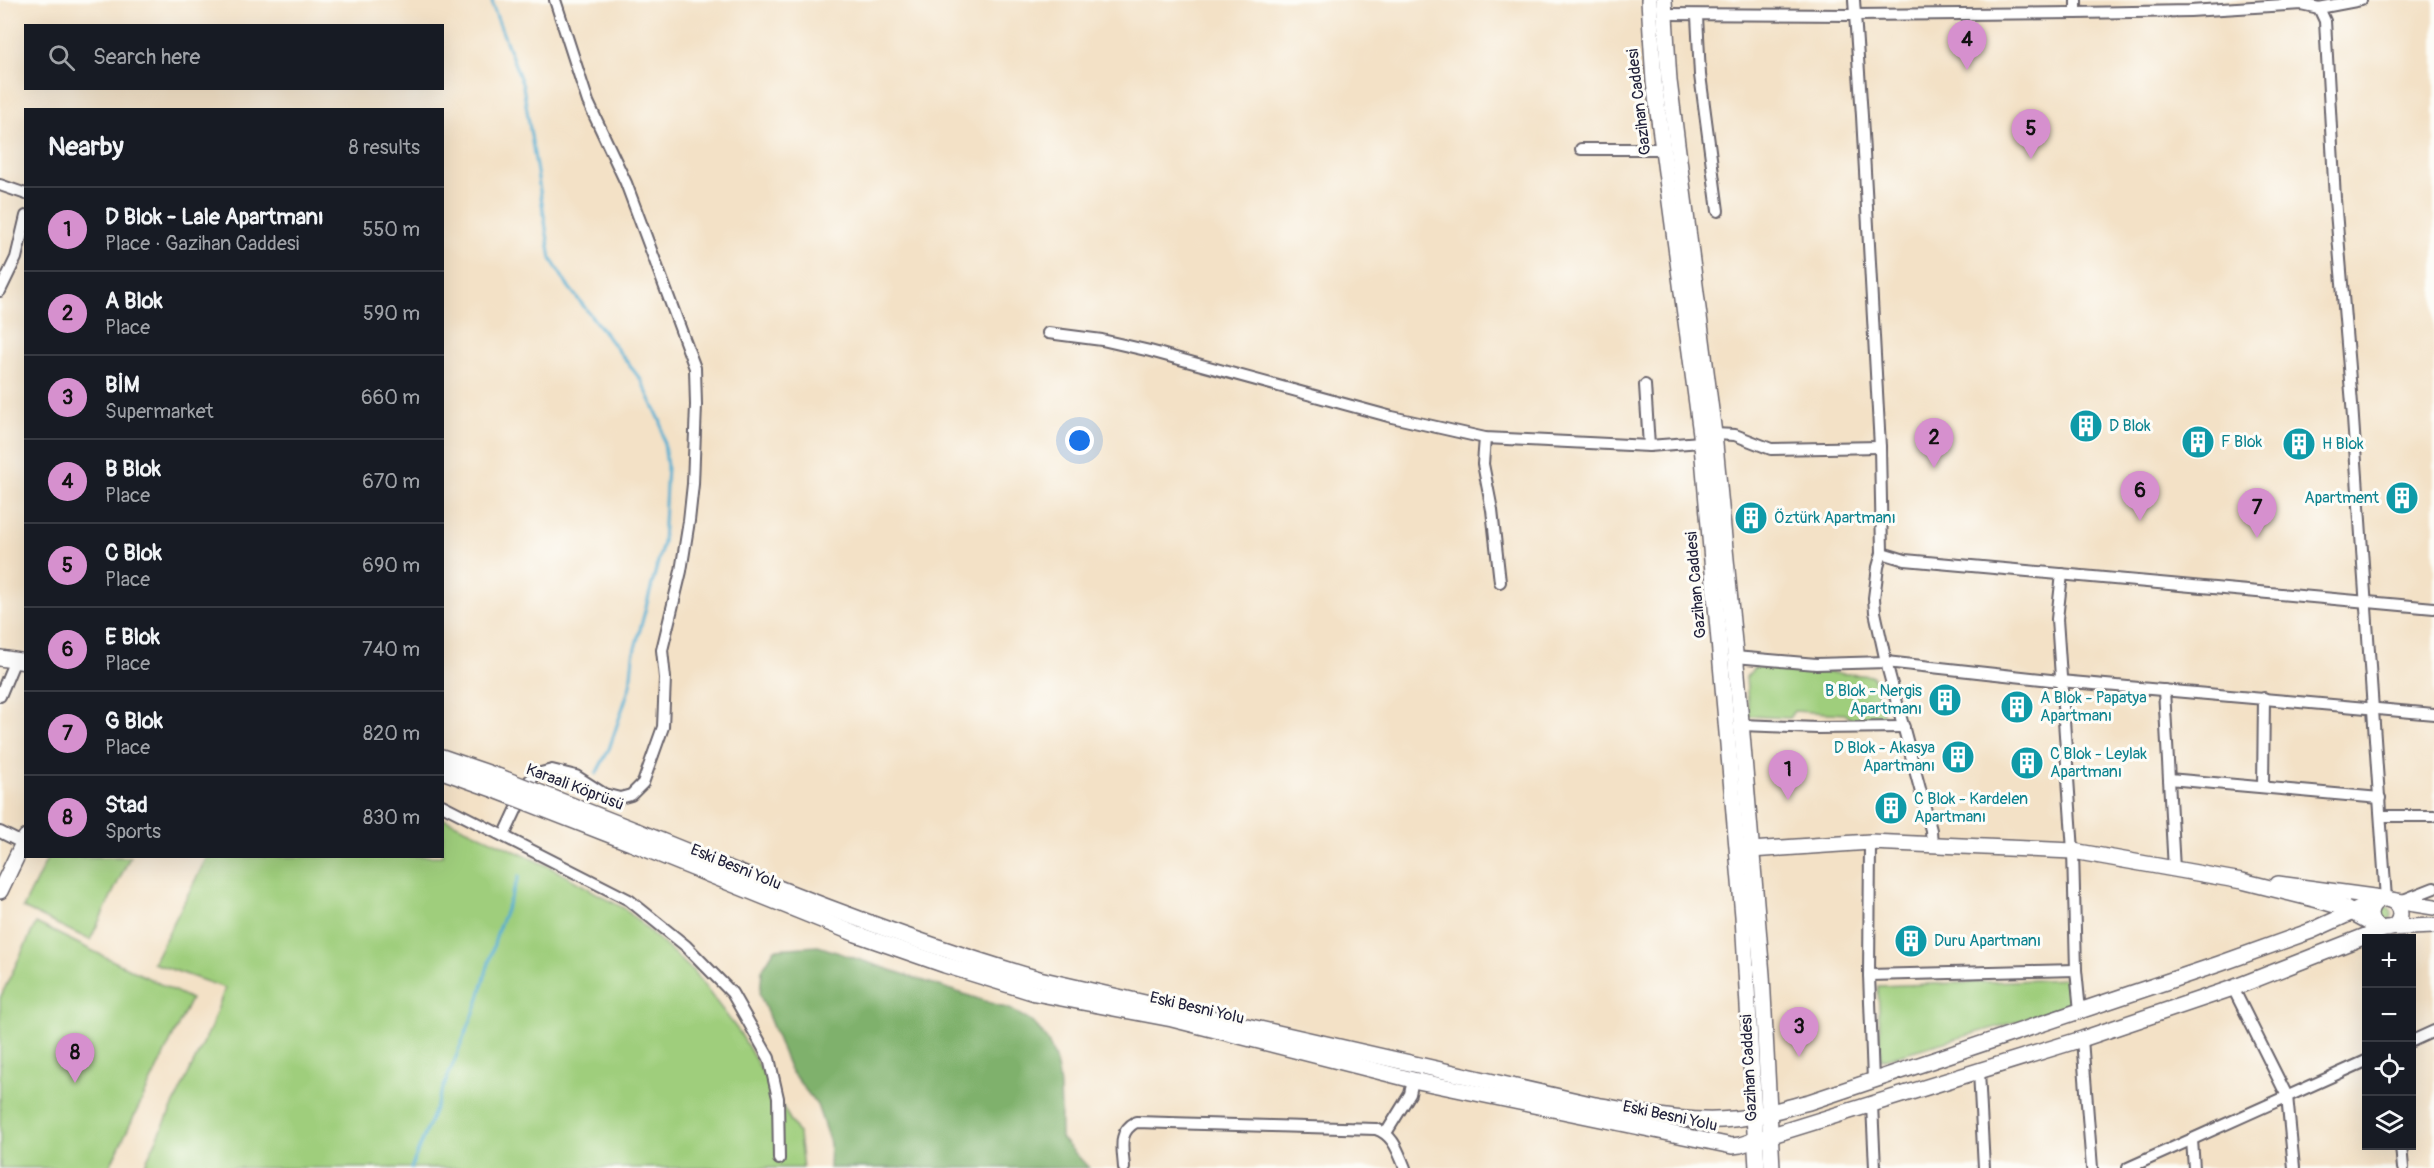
<!DOCTYPE html>
<html lang="en">
<head>
<meta charset="utf-8">
<style>
	body { margin:0; font-family:Pangolin,sans-serif; background:#20242c; color:#f1f3f6 }
	.controls { position:absolute; right:18px; bottom:18px; display:grid; overflow:hidden; border-radius:0px; box-shadow:0 6px 24px #0002 }
	.controls button { width:54px; height:54px; display:grid; place-items:center; padding:0; border:0; border-bottom:2px solid #363941; background:#171b24; color:#f1f3f6; font:30px sans-serif }
	.you { position:absolute; left:1080px; top:441px; width:21px; height:21px; margin:-15px; border:4px solid #fff; border-radius:50%; background:#1a73e8; box-shadow:0 0 0 9px #1a73e833 }
	.badge { display:grid; place-items:center; width:39px; height:39px; border-radius:50%; background:#d690ce; color:#111; font-size:20px; font-weight:700 }
	.pin { position:absolute; translate:-50% -50px; filter:drop-shadow(0 2px 3px #0008) }
	.pin::after { content:''; position:absolute; top:32px; width:21px; height:18px; background:inherit; clip-path:polygon(0 0,100% 0,50% 100%) }
	.list { margin:0; padding:0; list-style:none }
	h2 { display:flex; justify-content:space-between; align-items:center; height:78px; margin:0; padding:0 24px; font-size:26px }
	h2 small { font-size:20px; font-weight:400; color:#9ea1a6 }
	.list li { display:grid; grid-template-columns:39px 1fr auto; gap:18px; align-items:center; box-sizing:border-box; height:84px; padding:0 24px; border-top:2px solid #363941 }
	.list b { display:block; font-size:22px; white-space:nowrap }
	.list p { margin:0; font-size:20px; white-space:nowrap; color:#9ea1a6 }
	.list em { font-size:20px; font-style:normal; color:#9ea1a6 }
	.icon { flex:none; width:33px; height:33px; fill:none; stroke:currentColor; stroke-width:2; stroke-linecap:round; stroke-linejoin:round }
	.map { position:relative; flex:none; width:2434px; height:1168px; overflow:hidden }
	.search { position:absolute; background:#171b24; box-shadow:0 6px 24px #0002; left:24px; top:24px; width:420px; height:66px; display:flex; align-items:center; gap:15px; box-sizing:border-box; padding:0 21px; border-radius:0px; color:#9ea1a6; font-size:22px }
	.panel { position:absolute; background:#171b24; box-shadow:0 6px 24px #0002; left:24px; top:108px; width:420px; height:750px; border-radius:0px }
	.map>svg:first-child { display:block }
</style>
</head>
<body>
<div class="map">
<svg width="2434" height="1168" viewBox="0 0 2434 1168">
	<rect width="100%" height="100%" fill="#fdfcf7"/>
	<filter id="ink" filterUnits="userSpaceOnUse"><feTurbulence type="fractalNoise" baseFrequency=".0167" numOctaves="2"/><feDisplacementMap in="SourceGraphic" scale="12" xChannelSelector="R" yChannelSelector="G"/><feConvolveMatrix kernelMatrix="1 2 1 2 8 2 1 2 1" color-interpolation-filters="sRGB"/></filter>
	<filter id="wash" filterUnits="userSpaceOnUse"><feTurbulence type="fractalNoise" baseFrequency=".008" numOctaves="4" result="noise"/><feDisplacementMap in="SourceGraphic" scale="24" xChannelSelector="R" yChannelSelector="G"/><feGaussianBlur stdDeviation="1.35" result="paint"/><feColorMatrix in="noise" values="0 0 0 0 0 0 0 0 0 0 0 0 0 0 0 0 0 1.4 0 .05"/><feComposite in="paint" operator="in"/></filter>
	<g filter="url(#wash)">
		<rect width="100%" height="100%" fill="#f3e1c6"/>
		<!-- green -->
		<g fill="#9fce7c" stroke="#60785c" stroke-width="1.5">
			<path d="M1755,667L1873,676L1885,722L1853,721L1845,714L1794,711L1789,718L1749,716L1746,677Z"/>
			<path d="M443,818L552,868L625,909L693,971L740,1033L799,1135L803,1168H143L211,1027L225,988L153,963L207,857L442,856Z"/>
			<path d="M48,857H130L90,940L23,908Z"/>
			<circle cx="2385" cy="914" r="7"/>
			<path d="M36,923L191,999L109,1168H0V998Z"/>
			<path d="M2067,979L2071,1006L1881,1060L1878,986Z"/>
		</g>
		<!-- forest -->
		<path fill="#7fb16c" stroke="#506a54" stroke-width="1.5" d="M818,946L1012,1010C1021,1016 1033,1021 1039,1029C1065,1060 1060,1100 1061,1138L1089,1168H829L830,1143L817,1105L790,1070L760,995L762,970L775,949Z"/>
		<g fill="none" stroke-linecap="round" stroke-linejoin="round">
			<!-- stream -->
			<g stroke="#53add1" stroke-width="3">
				<path d="M492,0L493,7L523,86L551,259L568,286L641,380L661,422L667,466L663,543L633,656L630,686L609,749L596,774"/>
				<path d="M411,1168L477,1005L498,930L519,876"/>
			</g>
		</g>
	</g>
	<g filter="url(#ink)">
		<g fill="none" stroke-linecap="round" stroke-linejoin="round">
			<!-- street casing -->
			<g stroke="#6b656c" stroke-width="14">
				<g id="street">
					<path d="M1854,0L1862,116L1880,447L1882,553L1878,567L1874,598L1875,612L1886,662L1931,830L1932,845"/>
					<path d="M2319,8L2325,21L2335,199L2352,404L2386,899"/>
					<path d="M2076,13V0"/>
					<path d="M1664,14L1855,15L2076,13L2190,11L2301,4L2319,8L2361,0"/>
					<path d="M1697,16L1700,75L1718,211"/>
					<path d="M1581,149H1663"/>
					<path d="M0,185L26,194"/>
					<path d="M0,291L16,258L26,216"/>
					<path d="M1048,333L1102,340L1150,351L1392,417L1485,438L1649,446L1701,442"/>
					<path d="M1645,385L1649,446"/>
					<path d="M1714,434L1735,435L1771,449L1880,447"/>
					<path d="M1485,438L1483,464L1492,510L1500,582"/>
					<path d="M1882,553L1905,560L2434,608"/>
					<path d="M2062,574L2057,619L2073,851L2076,970L2080,1011"/>
					<path d="M1735,657L1816,664L1886,662L2060,681L2434,714"/>
					<path d="M2164,690L2174,869"/>
					<path d="M0,696L15,660"/>
					<path d="M1741,725L1817,728L1904,727"/>
					<path d="M2169,779L2380,798"/>
					<path d="M2263,787L2264,698"/>
					<path d="M442,805L629,900L686,946L732,993L769,1058L778,1098L779,1159"/>
					<path d="M2381,816H2434"/>
					<path d="M0,832L22,843"/>
					<path d="M504,836L530,780L537,774L552,770L576,776L604,794L620,798L631,795L643,783L663,727L665,678L662,650L681,571L689,521L693,484L696,405L695,368L626,183L588,102L555,0"/>
					<path d="M1870,842L1869,975L1873,1080"/>
					<path d="M2401,901L2434,888"/>
					<path d="M1869,975L2076,970"/>
					<path d="M2233,988L2287,1096L2294,1168"/>
					<path d="M2082,1039L2092,1168"/>
					<path d="M2412,1041L2434,1031"/>
					<path d="M1979,1071L1984,1168"/>
					<path d="M1872,1105L1875,1168"/>
					<path d="M1386,1133L1410,1094L1413,1080"/>
					<path d="M2192,1140L2194,1168"/>
					<path d="M2401,1146L2403,1168"/>
					<path d="M1124,1168C1123,1149 1117,1132 1136,1122L1376,1129C1394,1135 1398,1152 1405,1168"/>
					<path d="M2128,1168L2366,1061"/>
				</g>
			</g>
			<!-- secondary casing -->
			<g stroke="#6b656c" stroke-width="18">
				<g id="secondary">
					<path d="M1649,0L1654,82L1701,434L1743,916L1757,1168"/>
					<path d="M1664,0L1669,81L1714,434L1737,674L1762,975L1772,1168"/>
					<path d="M0,658L26,662"/>
					<path d="M442,757L500,777"/>
					<path d="M442,771L495,790"/>
					<path d="M637,831C769,885 901,939 1039,979L1595,1105C1640,1112 1687,1124 1733,1119C1758,1117 1784,1108 1809,1102L2219,964L2311,931L2377,901"/>
					<path d="M631,843L856,934L945,965L1035,993L1172,1019L1413,1080L1732,1146L1740,1145L2082,1039L2233,988L2386,928L2434,926"/>
					<path d="M1751,850L1870,842L2073,851L2242,881L2318,900L2342,907L2377,926"/>
					<path d="M2278,884L2381,898"/>
					<path d="M0,891L26,837"/>
					<circle cx="2385" cy="914" r="15"/>
					<path d="M2390,900L2434,907"/>
				</g>
			</g>
			<!-- street -->
			<use href="#street" stroke="#fff" stroke-width="10"/>
			<!-- secondary -->
			<use href="#secondary" stroke="#fff" stroke-width="15"/>
			<!-- secondary-bridge casing -->
			<g stroke="#6b656c" stroke-width="18" stroke-linecap="butt">
				<g id="secondary-bridge">
					<path d="M500,777L637,831"/>
					<path d="M495,790L631,843"/>
				</g>
			</g>
			<!-- secondary-bridge -->
			<use href="#secondary-bridge" stroke="#fff" stroke-width="15"/>
		</g>
	</g>
	<!-- icons -->
	<defs>
		<g id="building-disc" transform="scale(1.725)"><circle r="9.5" fill="#0f9aa8" stroke="#fdfcf7"/><path d="M-4-6H4V6H1V3H-1V6H-4ZM-2.5-4.3h1.7v1.8h-1.7ZM.8-4.3h1.7v1.8H.8ZM-2.5-1h1.7V.8h-1.7ZM.8-1h1.7V.8H.8Z" fill="#fff"/></g>
	</defs>
	<g fill-rule="evenodd">
		<use href="#building-disc" x="2086" y="426"/>
		<use href="#building-disc" x="2198" y="442"/>
		<use href="#building-disc" x="2299" y="444"/>
		<use href="#building-disc" x="2402" y="498"/>
		<use href="#building-disc" x="1751" y="518"/>
		<use href="#building-disc" x="1945" y="700"/>
		<use href="#building-disc" x="2017" y="707"/>
		<use href="#building-disc" x="1958" y="757"/>
		<use href="#building-disc" x="2027" y="763"/>
		<use href="#building-disc" x="1891" y="808"/>
		<use href="#building-disc" x="1911" y="941"/>
	</g>
	<g text-anchor="middle" dominant-baseline="central" stroke-width="6" stroke-linejoin="round" paint-order="stroke">
		<!-- street labels -->
		<g font-size="16" fill="#22223b" stroke="#fdfcf7">
			<text transform="translate(1639 102) rotate(-97)">Gazihan Caddesi</text>
			<text transform="translate(1696 585) rotate(-95)">Gazihan Caddesi</text>
			<text transform="translate(575 787) rotate(21)">Karaali Köprüsü</text>
			<text transform="translate(736 867) rotate(22)">Eski Besni Yolu</text>
			<text transform="translate(1197 1008) rotate(13)">Eski Besni Yolu</text>
			<text transform="translate(1749 1068) rotate(-93)">Gazihan Caddesi</text>
			<text transform="translate(1670 1116) rotate(12)">Eski Besni Yolu</text>
		</g>
		<!-- culture labels -->
		<g font-size="16" fill="#0d838f" stroke="#fdfcf7" text-anchor="start">
			<text x="2109" y="426">D Blok</text>
			<text x="2221" y="442">F Blok</text>
			<text x="2322" y="444">H Blok</text>
			<text x="2379" y="498" text-anchor="end">Apartment</text>
			<text x="1774" y="518">Öztürk Apartmanı</text>
			<text x="1922" y="691" text-anchor="end">B Blok - Nergis<tspan x="1922" dy="18">Apartmanı</tspan></text>
			<text x="2040" y="698">A Blok - Papatya<tspan x="2040" dy="18">Apartmanı</tspan></text>
			<text x="1935" y="748" text-anchor="end">D Blok - Akasya<tspan x="1935" dy="18">Apartmanı</tspan></text>
			<text x="2050" y="754">C Blok - Leylak<tspan x="2050" dy="18">Apartmanı</tspan></text>
			<text x="1914" y="799">C Blok - Kardelen<tspan x="1914" dy="18">Apartmanı</tspan></text>
			<text x="1934" y="941">Duru Apartmanı</text>
		</g>
	</g>
</svg>
<div class="controls">
<button>+</button>
<button>−</button>
<button><svg class="icon" aria-label="locate" viewBox="0 0 24 24"><circle cx="12" cy="12" r="6"/><path d="M12 2v4M12 18v4M2 12h4M18 12h4"/></svg></button>
<button><svg class="icon" aria-label="layers" viewBox="0 0 24 24"><path d="M12 4l9 5-9 5-9-5zM3 14l9 5 9-5"/></svg></button>
</div>
<div class="you"></div>
<div class="pin badge" style="left:1788px;top:800px">1</div>
<div class="pin badge" style="left:1934px;top:468px">2</div>
<div class="pin badge" style="left:1799px;top:1057px">3</div>
<div class="pin badge" style="left:1967px;top:70px">4</div>
<div class="pin badge" style="left:2031px;top:159px">5</div>
<div class="pin badge" style="left:2140px;top:521px">6</div>
<div class="pin badge" style="left:2257px;top:538px">7</div>
<div class="pin badge" style="left:75px;top:1083px">8</div>
<div class="search"><svg class="icon" aria-label="search" viewBox="0 0 24 24"><circle cx="10" cy="10" r="6"/><path d="M15 15l6 6"/></svg>Search here</div>
<section class="panel">
<h2>Nearby<small>8 results</small></h2>
<ul class="list">
<li><span class="badge">1</span><div><b>D Blok - Lale Apartmanı</b><p>Place · Gazihan Caddesi</p></div><em>550 m</em></li>
<li><span class="badge">2</span><div><b>A Blok</b><p>Place</p></div><em>590 m</em></li>
<li><span class="badge">3</span><div><b>BİM</b><p>Supermarket</p></div><em>660 m</em></li>
<li><span class="badge">4</span><div><b>B Blok</b><p>Place</p></div><em>670 m</em></li>
<li><span class="badge">5</span><div><b>C Blok</b><p>Place</p></div><em>690 m</em></li>
<li><span class="badge">6</span><div><b>E Blok</b><p>Place</p></div><em>740 m</em></li>
<li><span class="badge">7</span><div><b>G Blok</b><p>Place</p></div><em>820 m</em></li>
<li><span class="badge">8</span><div><b>Stad</b><p>Sports</p></div><em>830 m</em></li>
</ul>
</section>
</div>
</body>
</html>
